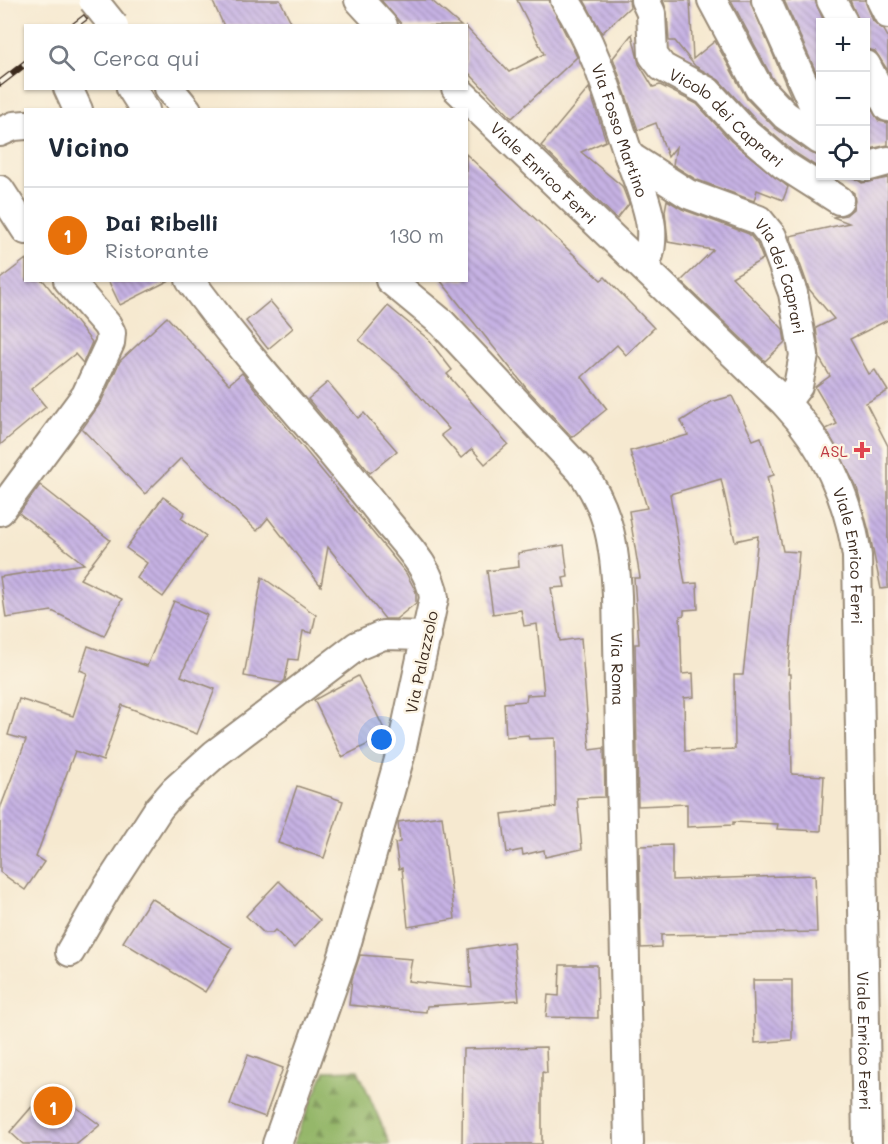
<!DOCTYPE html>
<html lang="it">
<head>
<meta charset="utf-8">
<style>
	body { margin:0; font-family:Mali,sans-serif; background:#f2f2f3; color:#1f2937 }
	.controls { position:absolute; right:18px; top:18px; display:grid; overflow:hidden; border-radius:0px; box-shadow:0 2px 4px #0004 }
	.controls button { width:54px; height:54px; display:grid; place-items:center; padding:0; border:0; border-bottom:2px solid #e0e1e3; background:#fff; color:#1f2937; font:30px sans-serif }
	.you { position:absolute; left:382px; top:740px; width:21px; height:21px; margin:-15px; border:4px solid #fff; border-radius:50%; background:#1a73e8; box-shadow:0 0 0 9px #1a73e833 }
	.badge { display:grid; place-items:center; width:39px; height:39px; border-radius:50%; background:#111827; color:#fff; font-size:20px; font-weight:700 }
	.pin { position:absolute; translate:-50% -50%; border:3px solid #fff; box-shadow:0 2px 6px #0006 }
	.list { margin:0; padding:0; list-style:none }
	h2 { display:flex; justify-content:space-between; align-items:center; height:78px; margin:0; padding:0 24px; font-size:26px }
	h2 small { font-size:20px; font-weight:400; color:#747a83 }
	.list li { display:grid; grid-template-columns:39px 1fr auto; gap:18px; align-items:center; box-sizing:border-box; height:96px; padding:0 24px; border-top:2px solid #e0e1e3 }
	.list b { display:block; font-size:22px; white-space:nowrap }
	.list p { margin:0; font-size:20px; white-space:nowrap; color:#747a83 }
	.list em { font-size:20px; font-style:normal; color:#747a83 }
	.icon { flex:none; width:33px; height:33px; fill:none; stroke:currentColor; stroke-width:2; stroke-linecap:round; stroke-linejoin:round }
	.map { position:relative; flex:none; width:888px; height:1144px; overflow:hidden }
	.search { position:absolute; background:#fff; box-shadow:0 2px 4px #0004; left:24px; top:24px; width:444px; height:66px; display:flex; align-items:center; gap:15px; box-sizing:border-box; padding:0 21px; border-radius:0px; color:#747a83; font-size:22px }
	.panel { position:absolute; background:#fff; box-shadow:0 2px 4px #0004; left:24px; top:108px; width:444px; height:174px; border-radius:0px }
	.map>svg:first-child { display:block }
</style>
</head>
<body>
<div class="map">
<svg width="888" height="1144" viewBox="0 0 888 1144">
	<defs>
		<pattern id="forest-firs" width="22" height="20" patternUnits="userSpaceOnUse" patternTransform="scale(1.5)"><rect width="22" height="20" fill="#95b76b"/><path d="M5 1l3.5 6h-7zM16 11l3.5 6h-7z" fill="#7b9557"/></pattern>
		<pattern id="building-back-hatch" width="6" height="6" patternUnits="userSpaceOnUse" patternTransform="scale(1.5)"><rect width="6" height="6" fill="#c6b2e4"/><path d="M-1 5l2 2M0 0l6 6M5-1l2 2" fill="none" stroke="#a291b8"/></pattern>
	</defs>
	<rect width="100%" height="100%" fill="#fcf5e5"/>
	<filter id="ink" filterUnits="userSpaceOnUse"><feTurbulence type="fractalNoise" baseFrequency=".0167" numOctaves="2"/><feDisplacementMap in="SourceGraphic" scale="12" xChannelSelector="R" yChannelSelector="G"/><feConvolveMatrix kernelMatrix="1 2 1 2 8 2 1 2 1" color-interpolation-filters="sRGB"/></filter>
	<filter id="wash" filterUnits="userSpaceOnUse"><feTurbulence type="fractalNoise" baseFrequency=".008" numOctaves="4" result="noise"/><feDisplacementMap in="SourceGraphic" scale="24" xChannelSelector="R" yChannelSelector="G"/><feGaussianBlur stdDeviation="1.35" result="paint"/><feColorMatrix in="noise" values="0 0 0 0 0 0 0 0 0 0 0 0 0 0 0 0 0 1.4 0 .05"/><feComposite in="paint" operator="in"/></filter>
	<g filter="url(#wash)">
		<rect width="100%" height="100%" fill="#f6e9d0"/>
		<!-- forest -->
		<path fill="url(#forest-firs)" stroke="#687044" stroke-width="1.5" d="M358,1070L390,1144H293L325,1071Z"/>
		<g id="blocks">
			<!-- building -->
			<g fill="url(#building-back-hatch)" fill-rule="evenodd">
				<path d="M212,0H280L293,26H224Z"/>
				<path d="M381,0H431L461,26H403Z"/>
				<path d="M517,0H549L577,57L512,118L466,70V27L509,72L544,54Z"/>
				<path d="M584,0H629L630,7L602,33Z"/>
				<path d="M663,0H690L693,59L715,41L747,99L775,128L810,153L820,156V169L794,152L753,117L719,80L695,66L675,41H669L667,12Z"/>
				<path d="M731,0H750L792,99L772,78Z"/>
				<path d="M784,0H815L824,22H820V81Z"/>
				<path d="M850,0H865L873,21L884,30L888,37V71L875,51L866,49V22H859Z"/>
				<path d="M632,34L639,64L653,87L660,85L697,104L731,141L788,187L783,200L757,190L754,201L695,179L673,165L676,147L668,157L656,123L638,130L613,58Z"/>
				<path d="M589,88L606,141L581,152L622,186L629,204L617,219L541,146Z"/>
				<path d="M866,100L879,121L888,123V145L866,150Z"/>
				<path d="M466,154L601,280L605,277L654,328L626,355L617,345L582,377L607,409L572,437L527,389L440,280H466Z"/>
				<path d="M831,176H852L862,183L888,178V320L850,339L869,374L875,370L888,391L866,403L888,446V588L881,589L869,531L857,488L826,429L837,424L815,387L830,376L820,359L816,328L834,319L809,289L790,236L849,223L833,217L846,215L853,209L855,201L854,193Z"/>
				<path d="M667,200L682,209L749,234L757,244L763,259L732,277L783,329L785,342L765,361L681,281L713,250L668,242L665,211Z"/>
				<path d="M26,259V280H43L92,342L83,363L75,354L31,389L46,407L0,445V279Z"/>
				<path d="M108,280H170L120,305Z"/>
				<path d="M270,301L293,328L268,349L246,321Z"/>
				<path d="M388,306L428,339L452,370L447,374L508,444L485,464L472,449L461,458L441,435L449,429L401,375L359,340Z"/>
				<path d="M167,317L229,384L242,373L406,573L416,592V603L396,619H385L328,547L321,586L268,518L257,531L181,458L145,494L82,429L101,402L120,361Z"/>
				<path d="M328,382L358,418L364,413L397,451L370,473L308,399Z"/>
				<path d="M732,396L753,440L761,437L774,475L767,477L783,551L799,552L788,674H790L792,774L824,776L821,831L777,829L778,824L733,822V825L687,827V804L638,806L635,644H639L634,578H640L629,511L647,508L630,451L688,435L681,421L711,402ZM721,479L735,541L758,536L743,675H734L735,749L685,751L684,698L694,697L693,673L682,674L680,616L684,615V610L698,609L697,583L685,584L670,494Z"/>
				<path d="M40,485L110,540L80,579L122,599L104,636L52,611L6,618L0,577L84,564L19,513Z"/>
				<path d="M163,497L185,512L181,518L206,536L163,597L137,578L147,563L126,548Z"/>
				<path d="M564,545L568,577L563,578L565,587L551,588L560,641L581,638L590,750L604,748L605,797L577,798L582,849L545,857L544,850L523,855L522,850L507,853L502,814L556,807L555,738L529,739L528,735L506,737L504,703L526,701L527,695L544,694L537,624L524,626L521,610L493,614L487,571L519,567L518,553Z"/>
				<path d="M262,577L316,615L312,633L303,631L298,660L289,659L285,680L282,683L244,676Z"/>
				<path d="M174,601L207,615L181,676L215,689L197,734L122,705L103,761L75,751L36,857L44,862L25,890L0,872V809L26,740L8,735L19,699L73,716L87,673L80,670L88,646L147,666Z"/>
				<path d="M358,676L387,735L342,757L314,700Z"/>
				<path d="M297,786L343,801L324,858L278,843Z"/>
				<path d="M442,816L455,919L408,927L402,868L399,869L395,843L400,842L398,822Z"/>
				<path d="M672,845V880L815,875L817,932L661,935V947L641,948L639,846Z"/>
				<path d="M279,881L320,920L294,948L275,930L272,933H264L246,916Z"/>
				<path d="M151,898L232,948L205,992L123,942Z"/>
				<path d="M513,942L519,1000L427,1006L426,1012L349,1005L352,979L360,955L412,959L408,981L472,988L469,949Z"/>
				<path d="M560,965H597L598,1018L546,1017L548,995L559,996Z"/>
				<path d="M753,980H792V1040L755,1043Z"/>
				<path d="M546,1047L547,1073L542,1072V1144H462L463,1049Z"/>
				<path d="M248,1055L283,1068L265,1117L230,1104Z"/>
				<path d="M49,1087L100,1125L77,1144H23L10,1132Z"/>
			</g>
		</g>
	</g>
	<g filter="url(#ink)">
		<use href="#blocks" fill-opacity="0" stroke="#988a77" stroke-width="1.5"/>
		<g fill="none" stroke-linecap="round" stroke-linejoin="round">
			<!-- minor casing -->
			<g stroke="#988a77" stroke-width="32">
				<g id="minor">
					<path d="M359,0L383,26"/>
					<path id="s1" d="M565,0C596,47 610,100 628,153C636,177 648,202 651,227C652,242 651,254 644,267"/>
					<path id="s2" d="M645,0L651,13L653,55L662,67L707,91L742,129L784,165L839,200"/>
					<path d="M712,0L759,88L785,115L820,140"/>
					<path d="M766,0L816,111L807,130"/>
					<path d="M831,0L843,22"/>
					<path d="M881,0L888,14"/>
					<path d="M866,65L888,107"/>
					<path d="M68,88L78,110"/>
					<path d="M131,88L145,110"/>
					<path d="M169,88L187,110"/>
					<path id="s3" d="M456,88L785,403C824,444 849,499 857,556L867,1144"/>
					<path d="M0,132L14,126L26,125"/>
					<path id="s4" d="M629,156L688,194L759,220L772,236L793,293L804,355L798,386L785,403"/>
					<path d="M866,167L888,161"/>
					<path d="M0,190L26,230"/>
					<path d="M190,280C250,363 322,437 384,518C403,542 431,568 434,598L400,756L343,956L277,1144"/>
					<path id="s5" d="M390,280L442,323L581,471C610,509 615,550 617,596L629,1144"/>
					<path d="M0,511L86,395L110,343L111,333L107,325L68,280"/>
					<path d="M70,952L107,888L159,808L174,791L215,754L357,646L383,635L427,636"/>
				</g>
			</g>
			<!-- minor -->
			<use href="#minor" stroke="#fff" stroke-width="28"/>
			<!-- rail casing -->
			<g stroke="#3b2a1e" stroke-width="7">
				<g id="rail">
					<path d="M74,26L108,0"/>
					<path d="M0,83L26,63"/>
				</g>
			</g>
			<!-- rail -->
			<use href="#rail" stroke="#fcf5e5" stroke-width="4.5" stroke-dasharray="14" stroke-linecap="butt"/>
			<!-- minor-bridge casing -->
			<g stroke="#988a77" stroke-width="32" stroke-linecap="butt">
				<path id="minor-bridge" d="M93,0L114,26"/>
			</g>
			<!-- minor-bridge -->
			<use href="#minor-bridge" stroke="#fff" stroke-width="28"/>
		</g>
	</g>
	<!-- markers -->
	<path fill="#e0444e" stroke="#fcf5e5" stroke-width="2" d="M859 441h6v6h6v6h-6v6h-6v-6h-6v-6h6z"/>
	<g text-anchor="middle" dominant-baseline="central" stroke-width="5" stroke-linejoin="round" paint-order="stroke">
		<!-- street labels -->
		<g font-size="16" fill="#3b2a1e" stroke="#fcf5e5">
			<text stroke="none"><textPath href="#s2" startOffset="154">Vicolo dei Caprari</textPath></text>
			<text stroke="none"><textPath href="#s1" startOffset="142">Via Fosso Martino</textPath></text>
			<text stroke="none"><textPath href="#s3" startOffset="122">Viale Enrico Ferri</textPath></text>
			<text stroke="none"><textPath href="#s4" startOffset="207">Via dei Caprari</textPath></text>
			<text stroke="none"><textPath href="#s3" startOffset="626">Viale Enrico Ferri</textPath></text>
			<text transform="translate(421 662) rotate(-78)">Via Palazzolo</text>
			<text stroke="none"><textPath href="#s5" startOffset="476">Via Roma</textPath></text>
			<text stroke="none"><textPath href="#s3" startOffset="1112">Viale Enrico Ferri</textPath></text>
		</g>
		<!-- health labels -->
		<g font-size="16" fill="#be3a42" stroke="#fcf5e5" text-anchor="end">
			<text x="848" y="450">ASL</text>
		</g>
	</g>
</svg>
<div class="controls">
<button>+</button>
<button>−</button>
<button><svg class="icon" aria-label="locate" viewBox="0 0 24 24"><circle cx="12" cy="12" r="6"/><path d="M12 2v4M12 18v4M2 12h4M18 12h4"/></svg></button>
</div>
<div class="you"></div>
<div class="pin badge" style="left:53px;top:1106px;background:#e8710a">1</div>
<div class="search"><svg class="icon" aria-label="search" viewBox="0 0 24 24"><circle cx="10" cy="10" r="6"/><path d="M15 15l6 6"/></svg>Cerca qui</div>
<section class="panel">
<h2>Vicino<small></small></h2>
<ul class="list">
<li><span class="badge" style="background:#e8710a">1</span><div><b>Dai Ribelli</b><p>Ristorante</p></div><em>130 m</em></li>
</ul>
</section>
</div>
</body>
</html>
